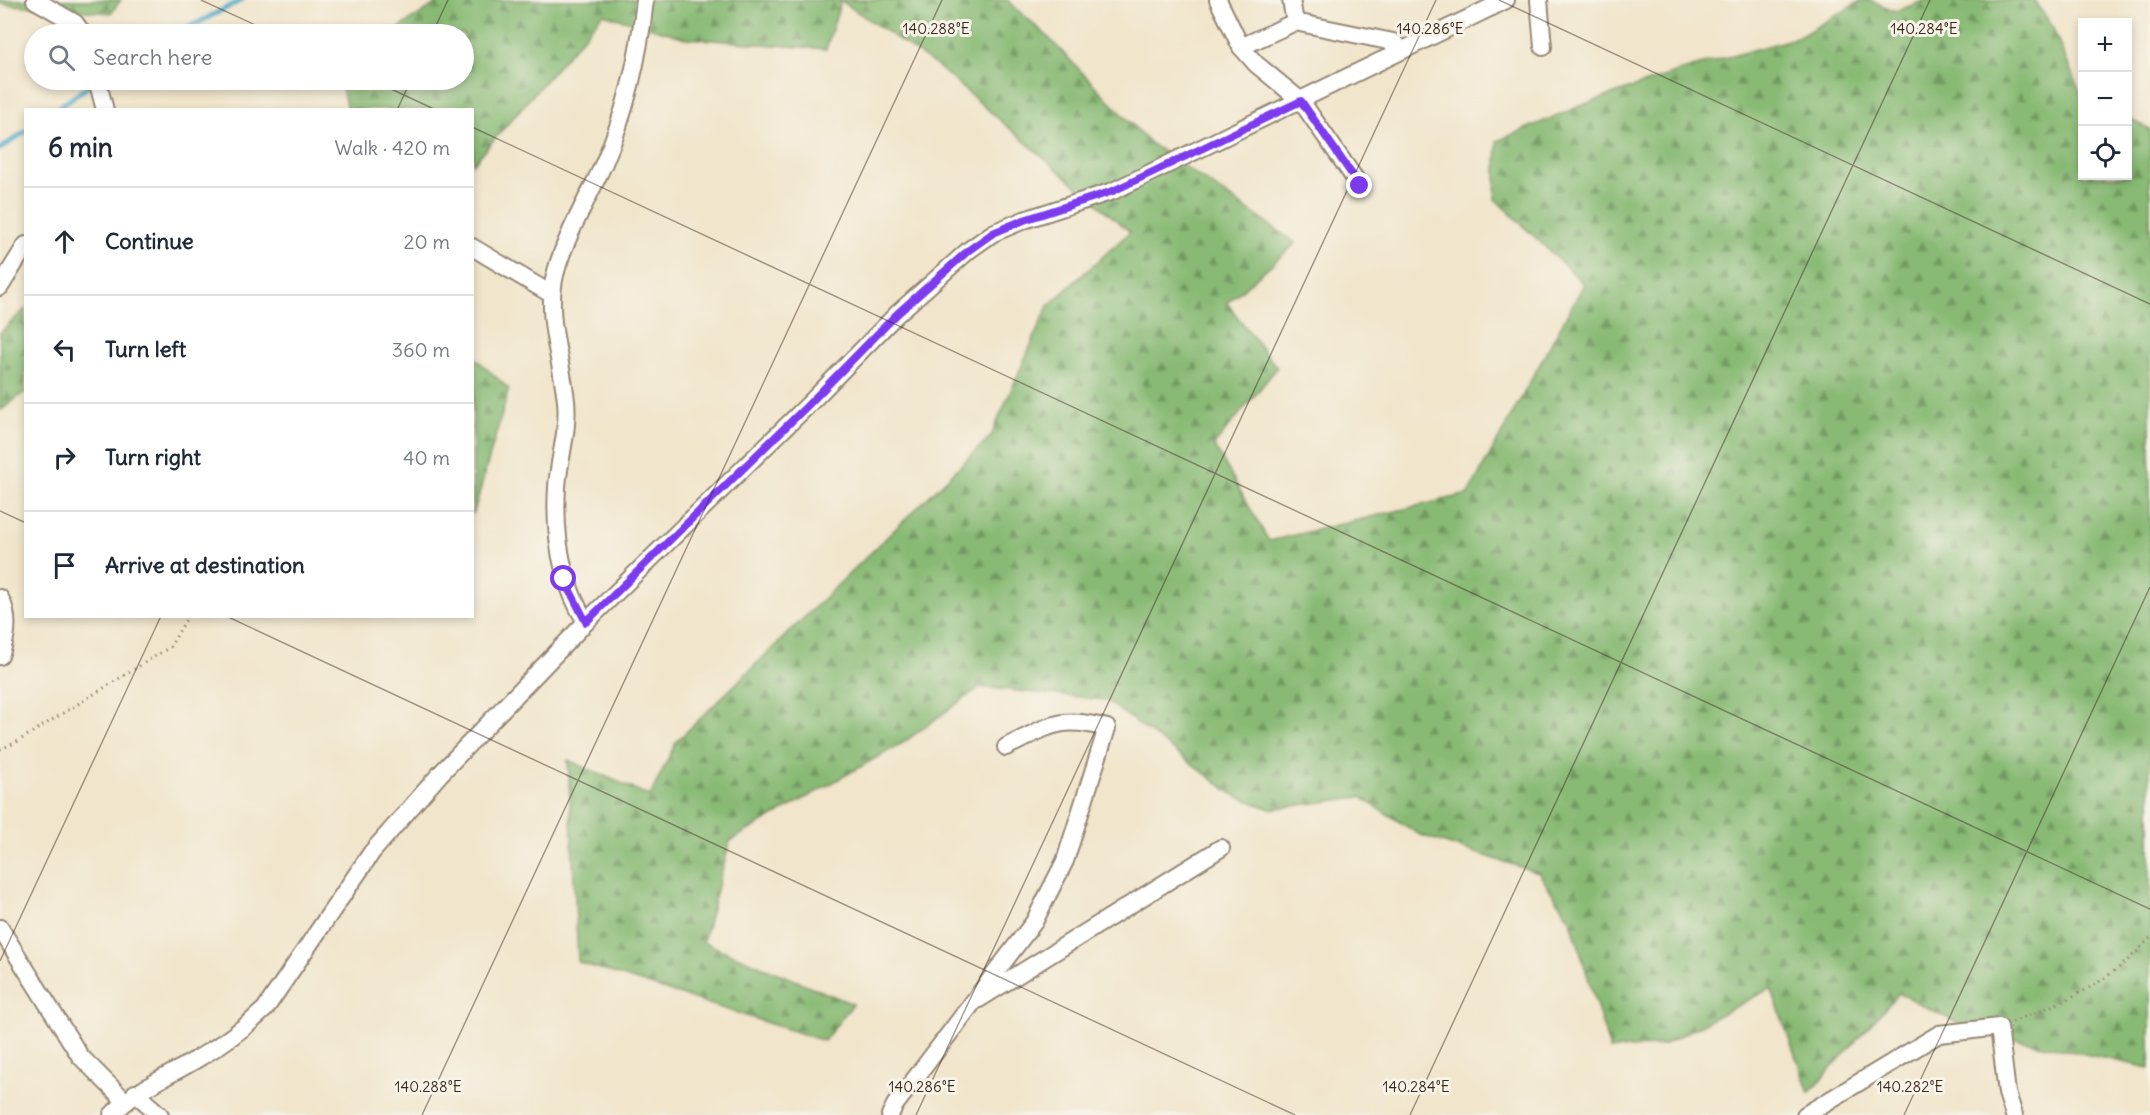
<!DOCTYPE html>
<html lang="en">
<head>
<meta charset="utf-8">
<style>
	body { margin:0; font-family:Delius,sans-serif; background:#f2f2f3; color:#1f2937 }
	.controls { position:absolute; right:18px; top:18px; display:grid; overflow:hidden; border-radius:0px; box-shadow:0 3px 9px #0003 }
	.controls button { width:54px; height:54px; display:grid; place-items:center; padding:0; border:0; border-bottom:2px solid #e0e1e3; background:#fff; color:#1f2937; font:30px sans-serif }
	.stop { position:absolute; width:18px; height:18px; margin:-14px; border:4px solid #7c3aed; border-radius:50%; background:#fff }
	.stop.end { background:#7c3aed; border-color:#fff; box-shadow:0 2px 6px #0008 }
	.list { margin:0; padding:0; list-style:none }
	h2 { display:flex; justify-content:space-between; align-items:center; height:78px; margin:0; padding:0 24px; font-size:26px }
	h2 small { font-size:20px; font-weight:400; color:#747a83 }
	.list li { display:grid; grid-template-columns:39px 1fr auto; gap:18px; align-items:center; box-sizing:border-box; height:108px; padding:0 24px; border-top:2px solid #e0e1e3 }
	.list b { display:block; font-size:22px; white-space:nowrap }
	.list em { font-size:20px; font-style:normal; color:#747a83 }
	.icon { flex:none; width:33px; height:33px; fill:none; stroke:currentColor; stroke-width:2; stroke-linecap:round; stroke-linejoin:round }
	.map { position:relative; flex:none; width:2150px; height:1115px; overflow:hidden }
	.search { position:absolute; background:#fff; box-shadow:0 3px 9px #0003; left:24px; top:24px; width:450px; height:66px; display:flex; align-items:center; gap:15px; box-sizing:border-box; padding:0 21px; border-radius:33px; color:#747a83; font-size:22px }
	.panel { position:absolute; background:#fff; box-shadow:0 3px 9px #0003; left:24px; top:108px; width:450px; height:510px; border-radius:0px }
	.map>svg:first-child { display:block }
</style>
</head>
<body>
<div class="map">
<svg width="2150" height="1115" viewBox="0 0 2150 1115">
	<defs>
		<pattern id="forest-firs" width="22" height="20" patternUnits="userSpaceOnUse" patternTransform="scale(1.5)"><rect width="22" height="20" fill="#88ba74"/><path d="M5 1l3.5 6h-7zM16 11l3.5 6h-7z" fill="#70975f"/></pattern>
	</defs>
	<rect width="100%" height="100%" fill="#f7f3e8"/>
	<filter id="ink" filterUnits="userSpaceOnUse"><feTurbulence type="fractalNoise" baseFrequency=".0167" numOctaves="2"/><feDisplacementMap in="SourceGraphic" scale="12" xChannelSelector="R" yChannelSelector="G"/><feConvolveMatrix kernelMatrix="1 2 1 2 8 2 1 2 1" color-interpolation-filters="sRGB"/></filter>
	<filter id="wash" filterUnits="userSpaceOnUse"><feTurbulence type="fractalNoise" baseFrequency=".008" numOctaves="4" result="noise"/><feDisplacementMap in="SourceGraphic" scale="24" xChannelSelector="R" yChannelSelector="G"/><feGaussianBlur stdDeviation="1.35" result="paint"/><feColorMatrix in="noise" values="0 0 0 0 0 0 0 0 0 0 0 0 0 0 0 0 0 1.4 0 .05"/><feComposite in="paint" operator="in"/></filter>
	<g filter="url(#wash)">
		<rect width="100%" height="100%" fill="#f1e5cb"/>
		<!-- forest -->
		<g fill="url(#forest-firs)" stroke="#627249" stroke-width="1.5">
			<path d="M0,0H121L111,13L0,4Z"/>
			<path d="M441,0H1007L1046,35L1149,142L1296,243L1227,303L1277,368L1214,445L1269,541L1468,494L1584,284L1495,199L1497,141L1580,106L1689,68L1799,37L1862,0H1869L1896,11L1926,0H2034L2052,26L2082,97V176H2128V118L2150,129V1068L1968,1029L1899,993L1809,1093L1771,988L1663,1045L1610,1050L1571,921L1539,873L1420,835L1361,797L1270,809L1234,795L1106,700L980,687L904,742L730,841L703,942L853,1004L824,1041L578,962L568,760L650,796L676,742L991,436L1048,306L1130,232L937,66L841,1L826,49L686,38L603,14L473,164L472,110L347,109L340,80H464V34H390Z"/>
			<path d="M25,309V392L0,411V333Z"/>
			<path d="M473,356L509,389L473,515Z"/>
		</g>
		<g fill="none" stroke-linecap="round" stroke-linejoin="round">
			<!-- stream -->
			<g stroke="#48a8c7" stroke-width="5">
				<path d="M176,34L242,0"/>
				<path d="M55,110L96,81"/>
				<path d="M0,149L26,131"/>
			</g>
		</g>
	</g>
	<g filter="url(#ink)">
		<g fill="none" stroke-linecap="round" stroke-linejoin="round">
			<!-- street casing -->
			<g stroke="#968874" stroke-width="20">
				<g id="street">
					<path d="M35,0L75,23L83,34"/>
					<path d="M1218,0L1241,47L1256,64L1301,101L1360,186"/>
					<path d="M1291,0L1295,22"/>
					<path d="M1539,0L1543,47"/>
					<path d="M1241,47L1295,22L1393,42L1402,50"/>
					<path d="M97,80L105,110"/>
					<path d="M472,247L551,294"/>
					<path d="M0,287L26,245"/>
					<path d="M0,598C10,616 7,637 0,656"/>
					<path d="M586,622C561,582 554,535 557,487C559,458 569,430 566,401C562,359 545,318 555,275C565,236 588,199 604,163C627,110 639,56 645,0"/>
					<path d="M0,928L80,1056L125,1101"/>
					<path d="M979,999L1221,848"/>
					<path d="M135,1093L160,1115"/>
					<path d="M112,1115C137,1088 170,1076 202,1056C224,1043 246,1027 265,1009L372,852L440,774L586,622L807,406L897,314L969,250L993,233L1024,220L1113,191L1506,0"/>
					<path d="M890,1115L895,1105L1034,922L1065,861L1107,728C1058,715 1050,726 1006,747"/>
					<path d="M1805,1115L1939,1034L1999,1027L2007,1093L2014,1115"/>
				</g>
			</g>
			<!-- path -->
			<g stroke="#968874" stroke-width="3" stroke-dasharray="1.5 4.5" stroke-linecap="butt">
				<path d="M0,749L15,743L170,647L188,616"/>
				<path d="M2012,1022C2071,998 2105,987 2150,938"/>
			</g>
			<!-- street -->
			<use href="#street" stroke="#fff" stroke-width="16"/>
		</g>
	</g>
	<g fill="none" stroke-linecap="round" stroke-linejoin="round" filter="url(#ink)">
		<!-- route -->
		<path stroke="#7c3aed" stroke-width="8" d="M564,579L586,622L807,406L897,314L969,250L993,233L1024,220L1113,191L1301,101L1360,186"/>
	</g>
	<!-- ticks -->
	<path fill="none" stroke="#3b2a1e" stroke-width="1.5" stroke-opacity="0.45" d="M201,0L275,34M1499,0L2150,304M432,34L448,0M372,80L436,110M397,110L411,80M472,127L2150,909M0,511L26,523M226,616L1295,1115M0,961L161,616M422,1115L942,0M916,1115L1436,0M1410,1115L1930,0M1904,1115L2150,587"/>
	<g font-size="15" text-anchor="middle" fill="#3b2a1e" stroke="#f7f3e8" stroke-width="6" stroke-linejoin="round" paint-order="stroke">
		<text x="936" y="34">140.288°E</text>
		<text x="1430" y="34">140.286°E</text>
		<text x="1924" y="34">140.284°E</text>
		<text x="428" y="1092">140.288°E</text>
		<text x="922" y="1092">140.286°E</text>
		<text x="1416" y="1092">140.284°E</text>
		<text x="1910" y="1092">140.282°E</text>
	</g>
</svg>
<div class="controls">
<button>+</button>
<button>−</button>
<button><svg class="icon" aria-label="locate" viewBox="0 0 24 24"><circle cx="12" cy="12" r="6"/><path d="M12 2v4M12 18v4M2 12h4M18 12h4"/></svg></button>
</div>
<div class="stop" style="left:564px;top:579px"></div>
<div class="stop end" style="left:1360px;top:186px"></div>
<div class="search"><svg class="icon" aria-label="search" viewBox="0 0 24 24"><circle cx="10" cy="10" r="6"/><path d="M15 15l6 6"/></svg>Search here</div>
<section class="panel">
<h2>6 min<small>Walk · 420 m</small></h2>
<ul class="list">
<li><svg class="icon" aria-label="ahead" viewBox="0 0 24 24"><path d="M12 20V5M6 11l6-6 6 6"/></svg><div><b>Continue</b></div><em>20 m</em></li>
<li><svg class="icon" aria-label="left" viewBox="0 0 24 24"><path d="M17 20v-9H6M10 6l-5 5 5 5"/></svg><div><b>Turn left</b></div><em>360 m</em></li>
<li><svg class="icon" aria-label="right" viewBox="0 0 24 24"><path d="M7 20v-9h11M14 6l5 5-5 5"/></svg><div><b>Turn right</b></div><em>40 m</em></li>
<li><svg class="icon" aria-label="arrive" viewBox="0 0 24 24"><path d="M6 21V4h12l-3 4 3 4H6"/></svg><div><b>Arrive at destination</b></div></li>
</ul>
</section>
</div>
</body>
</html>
